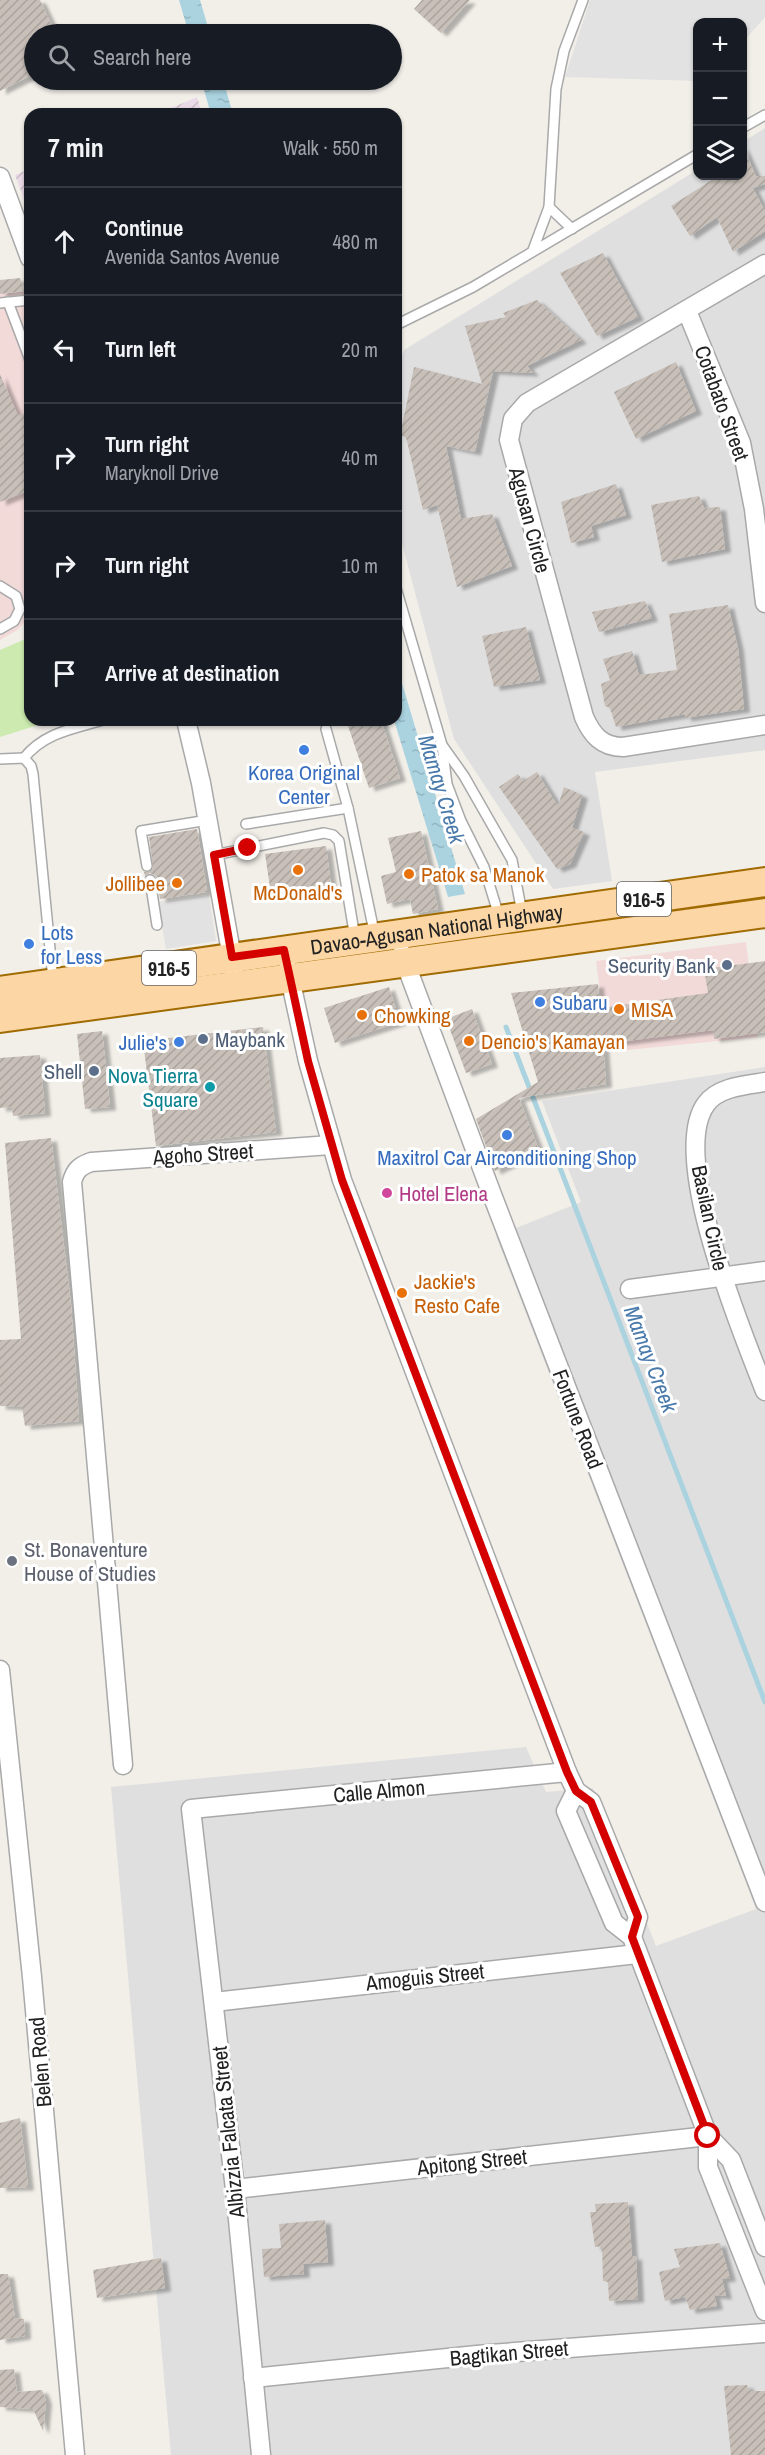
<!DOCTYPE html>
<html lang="en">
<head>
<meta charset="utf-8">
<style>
	body { margin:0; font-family:"Archivo Narrow",sans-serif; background:#20242c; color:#f1f3f6 }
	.controls { position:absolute; right:18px; top:18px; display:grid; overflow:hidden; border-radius:12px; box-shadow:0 2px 4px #0004 }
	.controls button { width:54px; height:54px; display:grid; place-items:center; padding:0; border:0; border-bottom:2px solid #363941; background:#171b24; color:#f1f3f6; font:30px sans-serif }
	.stop { position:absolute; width:18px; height:18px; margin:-14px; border:4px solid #d40000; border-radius:50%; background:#fff }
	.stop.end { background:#d40000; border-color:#fff; box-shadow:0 2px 6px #0008 }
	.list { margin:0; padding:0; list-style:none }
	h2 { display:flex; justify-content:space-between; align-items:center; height:78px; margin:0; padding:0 24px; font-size:26px }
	h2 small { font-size:20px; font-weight:400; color:#9ea1a6 }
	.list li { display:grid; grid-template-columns:39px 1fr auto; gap:18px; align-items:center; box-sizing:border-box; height:108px; padding:0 24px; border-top:2px solid #363941 }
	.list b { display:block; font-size:22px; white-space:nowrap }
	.list p { margin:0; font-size:20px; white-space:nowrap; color:#9ea1a6 }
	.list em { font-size:20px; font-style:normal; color:#9ea1a6 }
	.icon { flex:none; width:33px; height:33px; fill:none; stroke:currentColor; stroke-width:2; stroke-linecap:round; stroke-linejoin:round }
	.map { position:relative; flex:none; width:765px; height:2455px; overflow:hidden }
	.search { position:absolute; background:#171b24; box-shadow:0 2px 4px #0004; left:24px; top:24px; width:378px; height:66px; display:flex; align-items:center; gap:15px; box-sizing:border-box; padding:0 21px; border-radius:33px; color:#9ea1a6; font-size:22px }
	.panel { position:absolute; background:#171b24; box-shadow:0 2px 4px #0004; left:24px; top:108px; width:378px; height:618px; border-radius:18px }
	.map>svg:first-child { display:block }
</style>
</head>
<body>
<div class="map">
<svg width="765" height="2455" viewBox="0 0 765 2455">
	<defs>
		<pattern id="industrial-furrows" width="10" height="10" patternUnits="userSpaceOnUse" patternTransform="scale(1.5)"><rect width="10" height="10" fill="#ebdbe8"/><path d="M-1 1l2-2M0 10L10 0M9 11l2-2" fill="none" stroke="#c9bcc7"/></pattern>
		<pattern id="water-ripples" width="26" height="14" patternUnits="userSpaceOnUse" patternTransform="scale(1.5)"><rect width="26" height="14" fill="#aad3df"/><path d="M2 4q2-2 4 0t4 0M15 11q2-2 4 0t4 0" fill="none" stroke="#92b5bf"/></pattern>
		<pattern id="building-hatch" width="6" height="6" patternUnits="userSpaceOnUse" patternTransform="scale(1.5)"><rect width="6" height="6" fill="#c7bfb8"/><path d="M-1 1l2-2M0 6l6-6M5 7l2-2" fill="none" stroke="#aba49e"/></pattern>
		<filter id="shadow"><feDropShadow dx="6" dy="3.5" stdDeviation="1.5" flood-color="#0004"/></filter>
	</defs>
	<rect width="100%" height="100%" fill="#f2efe9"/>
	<!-- residential -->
	<g fill="#e0dfdf">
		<path d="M765,128V750L595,772L612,881L553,889L454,739L396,521V370L404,350L697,170L698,176H742L743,142Z"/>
		<path d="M765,1067V2455H171L111,1787L526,1747L546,1792L593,1788L656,1946L756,1909L496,1236L581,1202L542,1101Z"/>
	</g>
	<!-- commercial -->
	<g fill="#f2dad9">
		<path d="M25,291L30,305V615L19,629L0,640V294Z"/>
		<path d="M746,942L758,1037L608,1052L596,961Z"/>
	</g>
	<!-- industrial -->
	<g fill="url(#industrial-furrows)">
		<path d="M197,97L202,114H157Z"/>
		<path d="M30,169V215L15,175Z"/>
	</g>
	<!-- grass -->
	<path fill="#cdebb0" d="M30,637V720H54L0,737V650Z"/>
	<!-- parking -->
	<g fill="#e2e2e2">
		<path d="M590,0H765V17L743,42L742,22H698L697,81L565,77Z"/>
		<path d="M209,895L216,941L166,949L158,902Z"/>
	</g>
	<!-- water -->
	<g fill="url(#water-ripples)">
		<path d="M179,0H200L210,34H189Z"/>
		<path d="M201,80H223L233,114H211Z"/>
		<path d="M396,663L465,894L448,897L394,720Z"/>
	</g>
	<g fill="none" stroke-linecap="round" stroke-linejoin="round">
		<!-- stream -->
		<path stroke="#aad3df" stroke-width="5" d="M506,1027L765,1702"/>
	</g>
	<!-- building -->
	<g fill="url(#building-hatch)" filter="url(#shadow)">
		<path d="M0,0H40L56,34H34V74L0,91Z"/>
		<path d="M422,0H470L441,33L414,9Z"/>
		<path d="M742,145L756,176H765V184L753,188L765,211V231L733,252L717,217L690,236L671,206L718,176H742Z"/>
		<path d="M603,253L638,317L597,336L560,273Z"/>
		<path d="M20,278L25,291L0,294V280Z"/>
		<path d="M537,300L581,340L527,366L533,373L493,371L475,452L446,446L461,519L492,514L512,566L457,587L437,505L423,510L406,437L400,436L414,367L482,384L465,326L506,317L503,313Z"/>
		<path d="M676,362L696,411L636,439L614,392Z"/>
		<path d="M0,374L18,416L30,411V490L0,502Z"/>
		<path d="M616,484L626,515L591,526L594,537L571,543L561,502Z"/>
		<path d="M699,496L704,508L720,507L725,549L662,562L651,505Z"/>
		<path d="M645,601L652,618L599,632L592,612Z"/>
		<path d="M728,605L738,648L744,709L685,718V714L616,727L610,708L605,706L601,684L610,680L603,659L632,651L639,675L677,670L669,614Z"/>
		<path d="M526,627L540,680L494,687L482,636Z"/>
		<path d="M346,720H381L400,778L369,788Z"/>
		<path d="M537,772L558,806L564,787L582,795L572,828L584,832L570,864L557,869L499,787L518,774L523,781Z"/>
		<path d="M197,829L207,892L160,899L156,876L150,873L145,876L144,872H149L153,868L149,837Z"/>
		<path d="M421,831L438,909L413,914L410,899L387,904L381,876L396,872L388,838Z"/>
		<path d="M326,846L331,886L271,894L265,854Z"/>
		<path d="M765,961V1032L714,1039L713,1030L603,1044L606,1084L519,1098L539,1150L495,1171L476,1119L538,1082L511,993L598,984L600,1008L708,993L704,969Z"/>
		<path d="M389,987L400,1022L335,1043L324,1008Z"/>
		<path d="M472,1009L492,1064L466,1073L446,1019Z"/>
		<path d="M263,1027L276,1132L156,1146L143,1041Z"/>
		<path d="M102,1031L110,1107L85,1109L77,1034Z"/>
		<path d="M40,1055L45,1113L13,1116L12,1107L0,1108V1058Z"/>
		<path d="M51,1138L71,1304L79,1421L25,1426L22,1407L0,1406V1340L21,1339L5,1143Z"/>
		<path d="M20,2118L28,2187L0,2188V2123Z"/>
		<path d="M628,2202L632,2257L636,2256L638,2299L609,2301L608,2282L603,2281L602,2246L595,2247L590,2212H596L595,2204Z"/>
		<path d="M325,2220L328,2262L303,2264L304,2274L264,2277L262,2249L281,2248L279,2224Z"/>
		<path d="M720,2243L730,2278L722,2279L726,2296L714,2295L717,2306L690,2310L685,2297L665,2301L659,2272L680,2267L674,2249Z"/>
		<path d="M161,2258L165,2288L97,2298L93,2270Z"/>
		<path d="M0,2274H8L15,2318L24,2319L25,2336L0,2340Z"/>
		<path d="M14,2369L17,2392L42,2390L46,2401L43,2431L33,2409L0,2407V2370Z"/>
		<path d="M747,2385L750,2391H765V2455H731L724,2386Z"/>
	</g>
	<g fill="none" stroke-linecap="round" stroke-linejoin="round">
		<!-- service casing -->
		<g stroke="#a9a9a9" stroke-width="12">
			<g id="service">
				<path d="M742,128L765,115"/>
				<path d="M549,207L572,229"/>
				<path d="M533,250L549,207L556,89L564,51L583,0"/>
				<path d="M8,302L30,360"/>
				<path d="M0,303L30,300"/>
				<path d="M396,325L473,287L698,154"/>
				<path d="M0,586L16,596L20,609L14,621L0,629"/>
				<path d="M396,588L442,745L447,784L461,821L484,867L499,916"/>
				<path d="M326,729L348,808L375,936"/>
				<path d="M442,745L464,776L512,860L522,913"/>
				<path d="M24,758C44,733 72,729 103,720"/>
				<path d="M0,759L24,758L31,766L33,774L53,980"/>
				<path d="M246,824L348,808"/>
				<path d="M214,855L324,833L333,835L339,841L355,938"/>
				<path d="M147,866L141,831L208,820"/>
				<path d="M150,880L157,925"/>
			</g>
		</g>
		<!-- minor casing -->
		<g stroke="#a9a9a9" stroke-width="21">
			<g id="minor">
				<path d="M0,177L30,258"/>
				<path d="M765,264L527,403L513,419L509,440L584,717C592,735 602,747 623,747L765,725"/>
				<path d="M687,311L741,443L754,509L765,603"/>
				<path d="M186,720L201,783L234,969"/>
				<path d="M402,954L491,1192L765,1902"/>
				<path d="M288,969L308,1061L342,1180L567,1772L576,1791L591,1802L638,1917L632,1937"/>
				<path d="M765,1082C746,1085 718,1087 706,1104C668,1156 743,1334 765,1391"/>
				<path d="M630,1289L765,1271"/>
				<path d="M0,1670L32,1977L75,2455"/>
				<path d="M123,1765L72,1182C75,1170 80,1166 91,1162L331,1145"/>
				<path d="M576,1791L566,1811L614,1923L632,1937L708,2136V2167L765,2311"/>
				<path d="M214,2002L637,1954"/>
				<path d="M708,2136L731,2160L765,2247"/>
				<path d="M235,2189L708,2136"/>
				<path d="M253,2378L477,2355L765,2333"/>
				<path d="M261,2455L235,2189L191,1809L567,1772"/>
			</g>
		</g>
		<!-- primary casing -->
		<g stroke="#a06b00" stroke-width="32">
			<g id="primary">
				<path id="s1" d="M0,991L765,882"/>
				<path d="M0,1018L765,913"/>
			</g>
		</g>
		<!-- service -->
		<use href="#service" stroke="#fff" stroke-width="9"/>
		<!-- minor -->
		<use href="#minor" stroke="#fff" stroke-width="18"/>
		<!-- primary -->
		<use href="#primary" stroke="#fcd6a4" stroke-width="28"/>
	</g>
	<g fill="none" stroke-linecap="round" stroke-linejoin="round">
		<!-- route -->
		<path stroke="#d40000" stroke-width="8" d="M248,848L214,855L232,957L284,950L308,1061L342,1180L567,1772L576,1791L591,1802L638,1917L632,1937L708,2136"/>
	</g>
	<!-- markers -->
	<g fill="#3f7fe0" stroke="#fff" stroke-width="2">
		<circle cx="304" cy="750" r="6"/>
		<circle cx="29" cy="944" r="6"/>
		<circle cx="540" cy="1002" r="6"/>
		<circle cx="179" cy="1042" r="6"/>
		<circle cx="507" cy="1135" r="6"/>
	</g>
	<g fill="#e8710a" stroke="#fff" stroke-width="2">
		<circle cx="298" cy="870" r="6"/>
		<circle cx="409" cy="874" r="6"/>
		<circle cx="177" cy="883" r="6"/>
		<circle cx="619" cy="1009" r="6"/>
		<circle cx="362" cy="1015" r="6"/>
		<circle cx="469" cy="1041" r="6"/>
		<circle cx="402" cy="1293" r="6"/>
	</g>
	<g fill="#5c6f8a" stroke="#fff" stroke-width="2">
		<circle cx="727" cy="965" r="6"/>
		<circle cx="203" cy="1039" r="6"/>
		<circle cx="94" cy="1071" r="6"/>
	</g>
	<circle fill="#0f9aa8" stroke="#fff" stroke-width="2" cx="210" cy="1087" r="6"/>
	<circle fill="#d1479c" stroke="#fff" stroke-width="2" cx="387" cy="1193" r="6"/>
	<circle fill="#6b7280" stroke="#fff" stroke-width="2" cx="12" cy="1561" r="6"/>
	<g text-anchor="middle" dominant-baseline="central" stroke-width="6" stroke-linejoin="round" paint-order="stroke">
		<!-- shield labels -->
		<g fill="#fff" stroke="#646464" stroke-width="1.5">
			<rect x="617" y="882" width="54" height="34" rx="4.5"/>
			<rect x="142" y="951" width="54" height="34" rx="4.5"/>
		</g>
		<g font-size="20" font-weight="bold" fill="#222">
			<text x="644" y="899">916-5</text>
			<text x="169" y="968">916-5</text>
		</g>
		<!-- street labels -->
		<g font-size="21" fill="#222" stroke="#fff">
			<text transform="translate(722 403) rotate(70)">Cotabato Street</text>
			<text transform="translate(530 520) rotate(75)">Agusan Circle</text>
			<text stroke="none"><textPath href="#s1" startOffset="441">Davao-Agusan National Highway</textPath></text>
			<text transform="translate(203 1154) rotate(-4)">Agoho Street</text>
			<text transform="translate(710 1218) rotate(78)">Basilan Circle</text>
			<text transform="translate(578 1419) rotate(69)">Fortune Road</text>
			<text transform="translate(379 1791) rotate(-5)">Calle Almon</text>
			<text transform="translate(425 1977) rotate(-6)">Amoguis Street</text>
			<text transform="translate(40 2062) rotate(-95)">Belen Road</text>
			<text transform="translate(228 2132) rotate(-96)">Albizzia Falcata Street</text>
			<text transform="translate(472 2162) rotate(-6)">Apitong Street</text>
			<text transform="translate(509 2353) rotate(-5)">Bagtikan Street</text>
		</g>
		<!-- shop labels -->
		<g font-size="21" fill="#366cbe" stroke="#fff">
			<text x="304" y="772">Korea Original<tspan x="304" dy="24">Center</tspan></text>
			<text x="41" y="932" text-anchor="start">Lots<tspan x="41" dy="24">for Less</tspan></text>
			<text x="552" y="1002" text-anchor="start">Subaru</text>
			<text x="167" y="1042" text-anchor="end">Julie's</text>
			<text x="507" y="1157">Maxitrol Car Airconditioning Shop</text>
		</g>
		<!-- food labels -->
		<g font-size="21" fill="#c56008" stroke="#fff" text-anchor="start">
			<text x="421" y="874">Patok sa Manok</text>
			<text x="165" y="883" text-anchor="end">Jollibee</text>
			<text x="298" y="892" text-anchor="middle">McDonald's</text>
			<text x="631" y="1009">MISA</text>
			<text x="374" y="1015">Chowking</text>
			<text x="481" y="1041">Dencio's Kamayan</text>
			<text x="414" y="1281">Jackie's<tspan x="414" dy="24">Resto Cafe</tspan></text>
		</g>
		<!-- service labels -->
		<g font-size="21" fill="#4e5e75" stroke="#fff" text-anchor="end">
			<text x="715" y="965">Security Bank</text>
			<text x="215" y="1039" text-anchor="start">Maybank</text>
			<text x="82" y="1071">Shell</text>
		</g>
		<!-- culture labels -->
		<g font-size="21" fill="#0d838f" stroke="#fff" text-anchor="end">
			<text x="198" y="1075">Nova Tierra<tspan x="198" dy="24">Square</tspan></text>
		</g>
		<!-- hotel labels -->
		<g font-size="21" fill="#b23c85" stroke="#fff" text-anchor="start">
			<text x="399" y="1193">Hotel Elena</text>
		</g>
		<!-- worship labels -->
		<g font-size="21" fill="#5b616d" stroke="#fff" text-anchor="start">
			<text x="24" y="1549">St. Bonaventure<tspan x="24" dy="24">House of Studies</tspan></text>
		</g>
		<!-- water labels -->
		<g font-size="22" font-style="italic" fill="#4a7aab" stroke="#fff">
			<text transform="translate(442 789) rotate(73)">Mamay Creek</text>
			<text transform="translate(651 1359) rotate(69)">Mamay Creek</text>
		</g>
	</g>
</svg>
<div class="controls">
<button>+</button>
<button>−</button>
<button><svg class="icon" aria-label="layers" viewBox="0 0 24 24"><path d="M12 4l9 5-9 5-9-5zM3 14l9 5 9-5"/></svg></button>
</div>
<div class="stop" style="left:708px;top:2136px"></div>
<div class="stop end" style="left:248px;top:848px"></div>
<div class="search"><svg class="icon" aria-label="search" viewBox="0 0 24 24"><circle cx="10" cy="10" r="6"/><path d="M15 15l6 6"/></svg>Search here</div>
<section class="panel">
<h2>7 min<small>Walk · 550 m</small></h2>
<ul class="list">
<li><svg class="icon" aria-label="ahead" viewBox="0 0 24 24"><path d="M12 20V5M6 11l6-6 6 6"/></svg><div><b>Continue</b><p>Avenida Santos Avenue</p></div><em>480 m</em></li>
<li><svg class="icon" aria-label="left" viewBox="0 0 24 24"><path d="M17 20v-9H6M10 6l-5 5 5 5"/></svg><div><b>Turn left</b></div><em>20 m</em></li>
<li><svg class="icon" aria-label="right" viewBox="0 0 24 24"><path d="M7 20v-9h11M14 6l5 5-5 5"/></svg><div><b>Turn right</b><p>Maryknoll Drive</p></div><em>40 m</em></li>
<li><svg class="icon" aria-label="right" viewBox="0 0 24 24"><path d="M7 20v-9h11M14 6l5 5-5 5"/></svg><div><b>Turn right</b></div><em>10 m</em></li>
<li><svg class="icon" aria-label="arrive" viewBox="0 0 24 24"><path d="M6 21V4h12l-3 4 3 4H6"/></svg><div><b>Arrive at destination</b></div></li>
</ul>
</section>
</div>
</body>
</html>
